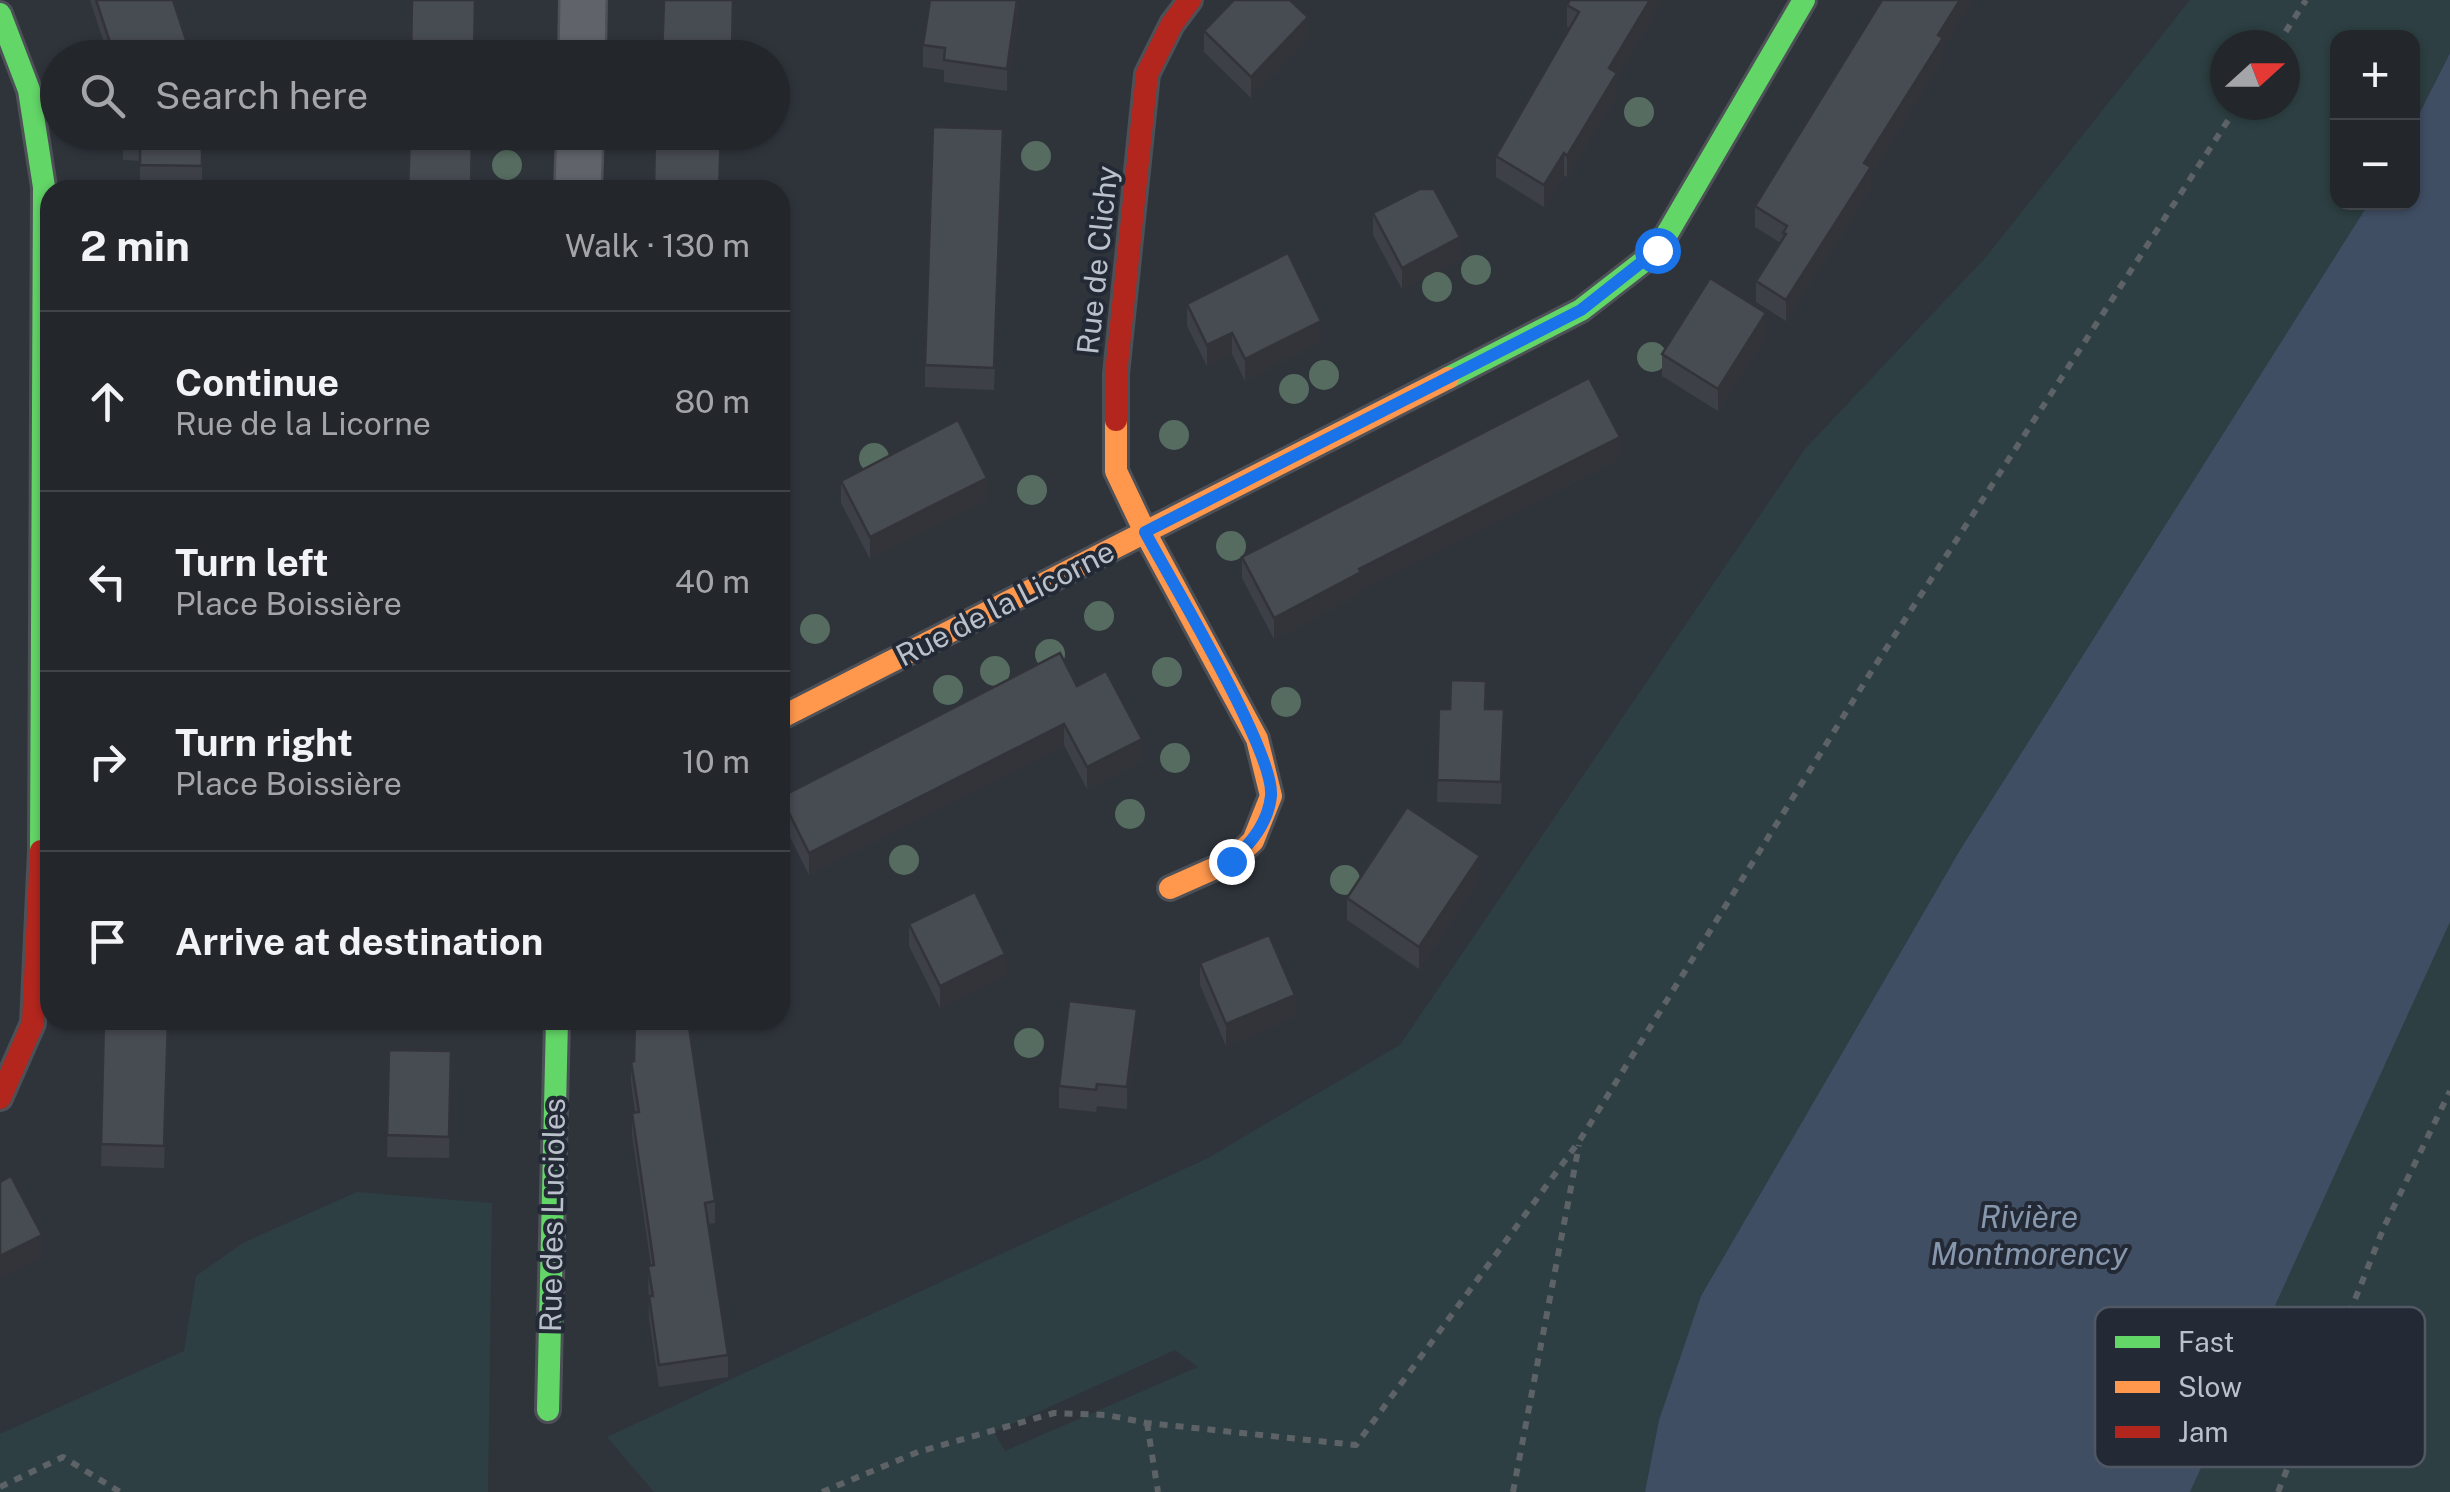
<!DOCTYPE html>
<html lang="en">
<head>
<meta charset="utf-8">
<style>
	body { margin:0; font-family:"Public Sans",sans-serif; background:#2b2f34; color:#f1f3f6 }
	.controls { position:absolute; right:30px; top:30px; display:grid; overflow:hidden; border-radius:20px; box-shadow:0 2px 8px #0004 }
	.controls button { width:90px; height:90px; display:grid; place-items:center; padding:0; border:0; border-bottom:2px solid #404448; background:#23272c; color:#f1f3f6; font:50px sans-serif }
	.compass { position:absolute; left:2210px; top:30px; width:90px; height:90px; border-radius:50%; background:#23272c; box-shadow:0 2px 8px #0004; rotate:69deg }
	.stop { position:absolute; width:30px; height:30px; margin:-22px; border:8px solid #1a73e8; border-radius:50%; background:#fff }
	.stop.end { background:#1a73e8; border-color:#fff; box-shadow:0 2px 10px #0008 }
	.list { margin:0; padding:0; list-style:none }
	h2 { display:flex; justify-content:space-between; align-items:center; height:130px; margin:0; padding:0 40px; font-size:42px }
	h2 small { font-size:32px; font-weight:400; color:#a3a5a9 }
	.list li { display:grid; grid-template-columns:65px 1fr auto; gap:30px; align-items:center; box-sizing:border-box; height:180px; padding:0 40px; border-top:2px solid #404448 }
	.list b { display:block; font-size:38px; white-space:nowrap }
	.list p { margin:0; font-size:32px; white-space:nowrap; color:#a3a5a9 }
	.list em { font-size:32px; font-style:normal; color:#a3a5a9 }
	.icon { flex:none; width:55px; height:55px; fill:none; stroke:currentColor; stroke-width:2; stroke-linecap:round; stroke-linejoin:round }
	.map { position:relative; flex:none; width:2450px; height:1492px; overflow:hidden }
	.search { position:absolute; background:#23272c; box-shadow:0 2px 8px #0004; left:40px; top:40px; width:750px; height:110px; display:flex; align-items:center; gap:25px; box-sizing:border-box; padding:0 35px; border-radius:55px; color:#a3a5a9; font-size:38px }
	.panel { position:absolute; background:#23272c; box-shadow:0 2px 8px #0004; left:40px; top:180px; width:750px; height:850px; border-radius:30px }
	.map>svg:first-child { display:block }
</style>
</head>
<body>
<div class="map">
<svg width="2450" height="1492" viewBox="0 0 2450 1492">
	<rect width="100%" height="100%" fill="#2f343b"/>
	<!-- green -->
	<g fill="#2d3f42" fill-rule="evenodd">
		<path d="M2190,0H2450V53L2413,126L2412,38H2338V202L2369,203L1960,850L1701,1296L1659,1420L1645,1492H654L607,1437L1208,1158L1400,1045L1805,449L1986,257ZM2225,45H2285V105H2225ZM1175,1350L1198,1367L1005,1451L994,1432Z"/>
		<path d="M2450,922V1492H2190Z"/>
		<path d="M357,1192L492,1203L488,1492H0V1434L184,1351L196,1276L243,1243Z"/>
	</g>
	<!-- water -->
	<path fill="#404e63" d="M2450,53V922L2190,1492H1645L1659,1420L1701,1296L1960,850L2369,203L2412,202L2413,126Z"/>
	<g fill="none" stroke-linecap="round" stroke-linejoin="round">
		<!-- street casing -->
		<g stroke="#4d5056" stroke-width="50">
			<g id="street">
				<path d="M582,58L583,0"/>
				<path d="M578,190L580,132"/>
			</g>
		</g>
		<!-- fast casing -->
		<g stroke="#4d5056" stroke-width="28">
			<g id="fast">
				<path d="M0,14L29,90L44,187L41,851"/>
				<path d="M1448,378L1581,310L1657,251L1804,0"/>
				<path d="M548,1410L557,1020"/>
			</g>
		</g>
		<!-- slow casing -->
		<g stroke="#4d5056" stroke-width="28">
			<g id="slow">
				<path d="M1116,420V471L1145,532L1257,739L1271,796L1253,841L1231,861L1170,888"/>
				<path d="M780,718L1448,378"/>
			</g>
		</g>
		<!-- jam casing -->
		<g stroke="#4d5056" stroke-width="28">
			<g id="jam">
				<path d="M1116,420V374L1147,74L1172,24L1190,0"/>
				<path d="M0,1098L33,1023L41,851"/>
			</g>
		</g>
		<!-- path -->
		<g stroke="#5d6267" stroke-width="6" stroke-dasharray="8 8" stroke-linecap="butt">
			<path d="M2277,45L2306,0"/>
			<path d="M1147,1423L1158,1492"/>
			<path d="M0,1487L63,1457L120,1492"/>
			<path d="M822,1492L918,1452L1054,1413L1107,1415L1147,1423L1356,1445L1580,1140L1871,672L2238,105"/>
			<path d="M1513,1492L1579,1145"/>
			<path d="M2278,1492L2384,1227L2450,1091"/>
		</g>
		<!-- street -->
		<use href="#street" stroke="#60636a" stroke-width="45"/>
		<!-- fast -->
		<use href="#fast" stroke="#63d668" stroke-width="22"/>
		<!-- slow -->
		<use href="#slow" stroke="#ff974d" stroke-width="22"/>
		<!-- jam -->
		<use href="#jam" stroke="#b3261e" stroke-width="22"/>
	</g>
	<!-- trees -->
	<g fill="#566c60">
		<circle cx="1639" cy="112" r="15"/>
		<circle cx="1036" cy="156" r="15"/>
		<circle cx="507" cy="165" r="15"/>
		<circle cx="1476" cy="270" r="15"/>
		<circle cx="1437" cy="287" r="15"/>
		<circle cx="1652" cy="357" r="15"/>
		<circle cx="1324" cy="375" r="15"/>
		<circle cx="1294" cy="389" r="15"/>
		<circle cx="1174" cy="435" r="15"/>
		<circle cx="874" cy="458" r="15"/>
		<circle cx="1032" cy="490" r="15"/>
		<circle cx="1231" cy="546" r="15"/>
		<circle cx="1099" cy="616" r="15"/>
		<circle cx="815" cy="629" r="15"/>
		<circle cx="1050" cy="654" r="15"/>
		<circle cx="995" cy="671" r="15"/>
		<circle cx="1167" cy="672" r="15"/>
		<circle cx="948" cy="690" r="15"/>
		<circle cx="1286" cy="702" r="15"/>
		<circle cx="1175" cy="758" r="15"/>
		<circle cx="1130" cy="814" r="15"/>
		<circle cx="904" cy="860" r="15"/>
		<circle cx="1345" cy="880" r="15"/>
		<circle cx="1029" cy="1043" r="15"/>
	</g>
	<!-- wall -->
	<g fill="#3d4047">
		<path d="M90,0H173L192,58H109Z"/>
		<path d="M734,0L732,58H662Z"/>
		<path d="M1018,0V16L1007,91L944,82V70L923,67V45Z"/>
		<path d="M1570,0H1663L1617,76V94L1567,177L1564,175L1544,207L1496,177V156L1570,28L1567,27V5Z"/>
		<path d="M1204,31L1308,39L1251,98L1204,52Z"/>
		<path d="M1943,48V58L1871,174V188L1786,321L1756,302V281L1781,243L1755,227V206Z"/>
		<path d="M123,132H202V185L140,184V161L123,160Z"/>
		<path d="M1003,151L994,390L925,387V365Z"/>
		<path d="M1373,213L1460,259L1402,289L1373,235Z"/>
		<path d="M1187,304L1321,342L1245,381L1232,354L1207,366L1187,326Z"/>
		<path d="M1766,335L1718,411L1662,376V354Z"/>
		<path d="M1620,458L1361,590V594L1274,639L1242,578V557Z"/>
		<path d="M841,481L987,500L870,559L841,503Z"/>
		<path d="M1077,686L1142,761L1087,789L1064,745L809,875L781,819V797Z"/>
		<path d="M1439,709H1486L1504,731L1501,804L1437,802Z"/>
		<path d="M1480,878L1419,969L1347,920V898Z"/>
		<path d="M909,924L1005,975L940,1008L909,946Z"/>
		<path d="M1200,963L1295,1017L1226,1046L1200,985Z"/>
		<path d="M104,1020H169L164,1168L101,1166Z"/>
		<path d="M635,1020H699V1022H688L715,1201V1223L708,1224L728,1355V1377L659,1387L649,1318L648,1266H651L632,1135V1113L635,1112L631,1083V1062L634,1061Z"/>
		<path d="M1137,1031L1127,1109L1097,1106L1096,1112L1059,1108V1086Z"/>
		<path d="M389,1050L451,1051L449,1158L387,1157Z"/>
	</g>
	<!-- shaded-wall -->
	<g fill="#323439">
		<path d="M1017,0L1018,16L1007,91V69Z"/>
		<path d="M1650,0H1663L1617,76V94L1567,177V156L1609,68Z"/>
		<path d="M1960,0H1973L1943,48V58L1871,174V188L1786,321V300L1938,35Z"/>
		<path d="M1308,17V39L1251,98V77Z"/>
		<path d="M1564,153V175L1544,207V185Z"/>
		<path d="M1460,237V259L1402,289V268Z"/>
		<path d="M1766,313V335L1718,411V389Z"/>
		<path d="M1321,321V342L1245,381V359Z"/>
		<path d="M1232,333V354L1207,366V345Z"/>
		<path d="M1620,437V458L1361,590V594L1274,639V618L1359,569Z"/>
		<path d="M987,478V500L870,559V537Z"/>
		<path d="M1064,724V745L809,875V853Z"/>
		<path d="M1142,739V761L1087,789V767Z"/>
		<path d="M1480,856V878L1419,969V947Z"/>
		<path d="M1005,954V975L940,1008V986Z"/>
		<path d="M1295,995V1017L1226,1046V1024Z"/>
		<path d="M1137,1009V1031L1127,1109V1087Z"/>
		<path d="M42,1235V1257L0,1278V1256Z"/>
	</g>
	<!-- building -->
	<g fill="#474b52" stroke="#323439" stroke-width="2.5">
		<path d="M96,0H173L192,58H115Z"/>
		<path d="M412,0H475L474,58H411Z"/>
		<path d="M664,0H733L732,49H723V58H662Z"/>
		<path d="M930,0H1017L1007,69L944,60L945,48L923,45Z"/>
		<path d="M1234,0H1290L1308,17L1251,77L1204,31Z"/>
		<path d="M1570,0H1650L1609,68L1617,73L1567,156L1564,153L1544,185L1496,156L1579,12L1567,5Z"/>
		<path d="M1882,0H1960L1938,35L1943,38L1864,163L1871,167L1786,300L1756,281L1786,234L1783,233L1787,226L1755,206Z"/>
		<path d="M933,127L1003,129L994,368L925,365Z"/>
		<path d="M123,132H202V166L140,165V142L123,141Z"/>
		<path d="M410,132H472L471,190H408Z"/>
		<path d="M655,132H721L719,190H654Z"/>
		<path d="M1420,189H1434L1460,237L1402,268L1373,213Z"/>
		<path d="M1288,253L1321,321L1245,359L1232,333L1207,345L1187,304Z"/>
		<path d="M1710,278L1766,313L1718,389L1662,354Z"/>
		<path d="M1589,378L1620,437L1359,569L1361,572L1274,618L1242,557Z"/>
		<path d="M958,420L987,478L870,537L841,481Z"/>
		<path d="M1060,653L1077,686L1106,671L1142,739L1087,767L1064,724L809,853L781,797Z"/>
		<path d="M1451,680L1486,681L1485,709H1504L1501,782L1437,780L1439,709H1450Z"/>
		<path d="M1407,807L1480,856L1419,947L1347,898Z"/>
		<path d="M975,892L1005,954L940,986L909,924Z"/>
		<path d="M1269,935L1295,995L1226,1024L1200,963Z"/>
		<path d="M1069,1001L1137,1009L1127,1087L1097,1084L1096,1090L1059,1086Z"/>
		<path d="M104,1020H168L164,1146L101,1144Z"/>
		<path d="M635,1020H688L715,1201L705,1203L728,1355L659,1365L649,1296H653L648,1266L654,1265L632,1113L639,1112L631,1062L634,1061Z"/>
		<path d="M389,1050L451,1051L449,1137L387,1135Z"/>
		<path d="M11,1176L42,1235L0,1256V1182Z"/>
	</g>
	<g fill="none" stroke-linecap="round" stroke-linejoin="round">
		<!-- route -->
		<path stroke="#1a73e8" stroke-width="12" d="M1231,861C1250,845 1268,823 1271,796C1275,752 1171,581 1145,532L1581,310L1657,250"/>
	</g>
	<g text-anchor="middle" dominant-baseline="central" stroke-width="8" stroke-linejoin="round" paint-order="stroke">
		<!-- street labels -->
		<g font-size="30" fill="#bbc1cb" stroke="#232a36">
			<text transform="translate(1097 260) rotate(-84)">Rue de Clichy</text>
			<text transform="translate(1005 603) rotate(-27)">Rue de la Licorne</text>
			<text transform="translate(552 1215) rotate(-89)">Rue des Lucioles</text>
		</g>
		<!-- water labels -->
		<g font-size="32" font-style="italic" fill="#8697ae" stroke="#232a36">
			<text x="2029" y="1216">Rivière<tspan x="2029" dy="37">Montmorency</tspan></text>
		</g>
	</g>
	<!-- legend -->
	<rect x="2095" y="1307" width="330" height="160" rx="15" fill="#232a36" stroke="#515763" stroke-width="2.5"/>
	<rect x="2115" y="1336" width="45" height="12" fill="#63d668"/>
	<rect x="2115" y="1381" width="45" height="12" fill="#ff974d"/>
	<rect x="2115" y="1426" width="45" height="12" fill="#b3261e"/>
	<g font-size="28" fill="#bbc1cb">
		<text x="2178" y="1352">Fast</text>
		<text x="2178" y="1397">Slow</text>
		<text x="2178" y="1442">Jam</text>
	</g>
</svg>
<div class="controls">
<button>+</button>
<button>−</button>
</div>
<svg class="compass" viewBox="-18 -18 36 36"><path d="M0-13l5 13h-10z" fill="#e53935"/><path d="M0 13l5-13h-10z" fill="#a3a5a9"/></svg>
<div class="stop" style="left:1657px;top:250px"></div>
<div class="stop end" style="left:1231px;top:861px"></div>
<div class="search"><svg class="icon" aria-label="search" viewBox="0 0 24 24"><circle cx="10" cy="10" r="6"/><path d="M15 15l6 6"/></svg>Search here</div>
<section class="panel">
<h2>2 min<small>Walk · 130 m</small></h2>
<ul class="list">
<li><svg class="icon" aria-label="ahead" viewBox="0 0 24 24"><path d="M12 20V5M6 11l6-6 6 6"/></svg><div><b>Continue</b><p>Rue de la Licorne</p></div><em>80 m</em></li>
<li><svg class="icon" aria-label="left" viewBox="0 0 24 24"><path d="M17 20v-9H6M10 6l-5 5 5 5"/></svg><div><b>Turn left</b><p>Place Boissière</p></div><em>40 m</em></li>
<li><svg class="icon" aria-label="right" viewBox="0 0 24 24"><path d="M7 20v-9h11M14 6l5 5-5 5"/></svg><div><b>Turn right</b><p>Place Boissière</p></div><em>10 m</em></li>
<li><svg class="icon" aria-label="arrive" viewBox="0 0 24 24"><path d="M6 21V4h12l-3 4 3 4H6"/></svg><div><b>Arrive at destination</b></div></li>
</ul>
</section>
</div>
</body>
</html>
